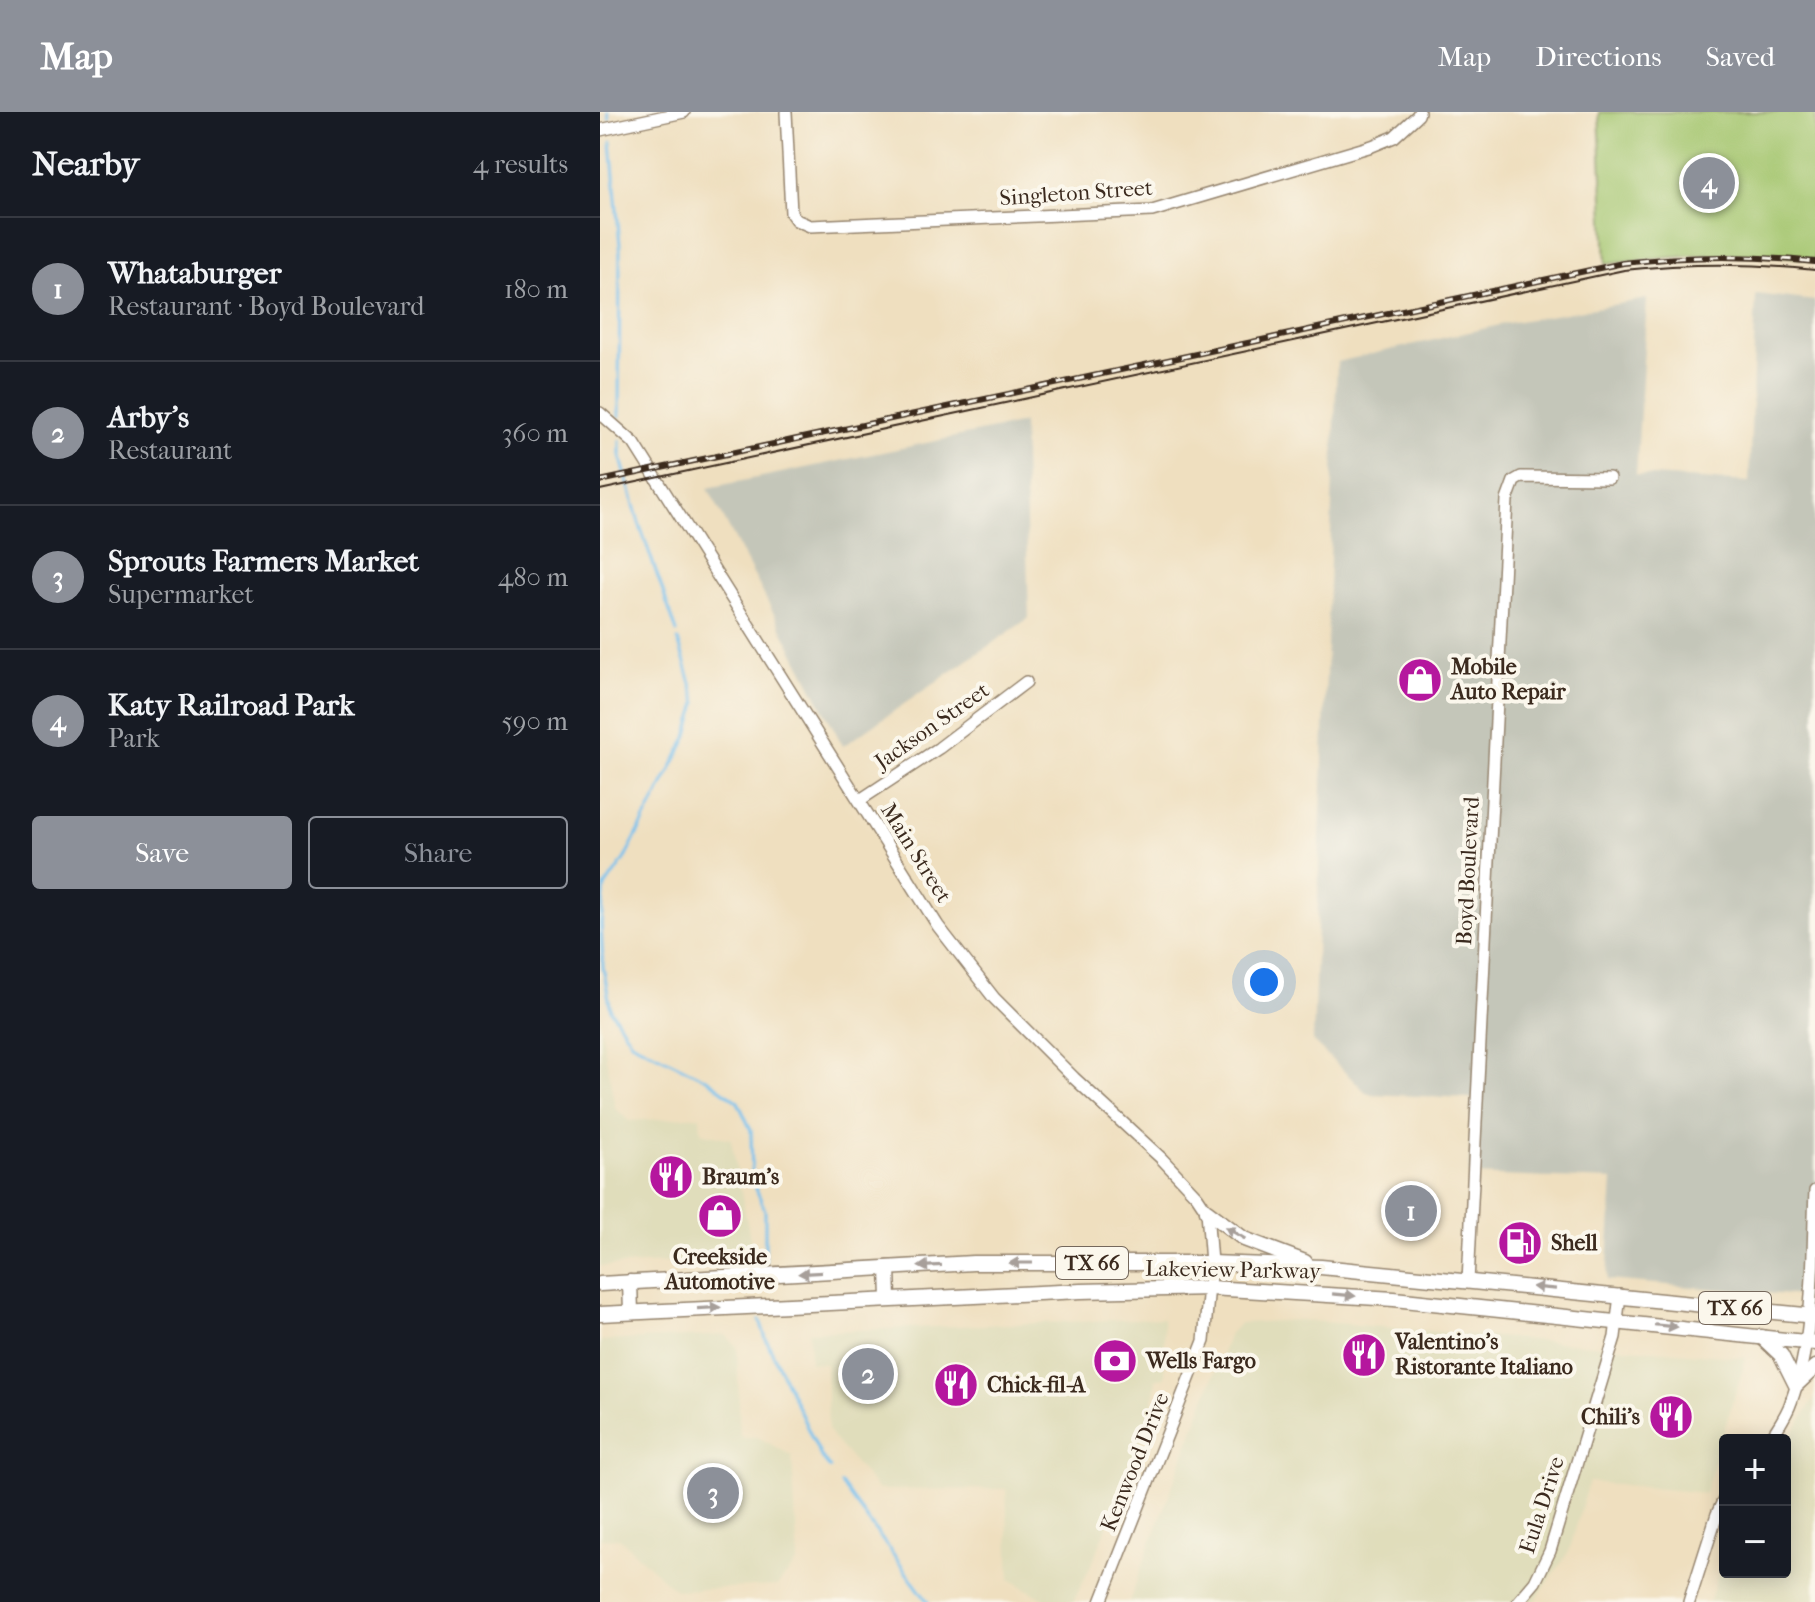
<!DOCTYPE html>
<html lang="en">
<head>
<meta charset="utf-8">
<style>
	body { margin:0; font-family:"IM FELL French Canon",serif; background:#242831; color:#f1f3f6 }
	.controls { position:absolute; right:24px; bottom:24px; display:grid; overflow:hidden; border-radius:8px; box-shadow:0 4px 20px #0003 }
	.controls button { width:72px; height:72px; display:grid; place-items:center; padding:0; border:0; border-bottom:2px solid #363941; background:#171b24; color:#f1f3f6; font:40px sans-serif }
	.you { position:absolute; left:664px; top:870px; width:28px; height:28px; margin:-20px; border:6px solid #fff; border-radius:50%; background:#1a73e8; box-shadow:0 0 0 12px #1a73e833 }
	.badge { display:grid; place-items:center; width:52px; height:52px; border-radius:50%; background:#8c9099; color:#fff; font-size:26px; font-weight:700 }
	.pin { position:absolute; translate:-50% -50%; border:4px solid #fff; box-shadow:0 2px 8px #0006 }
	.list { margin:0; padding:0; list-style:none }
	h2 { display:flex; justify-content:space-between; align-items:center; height:104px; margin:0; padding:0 32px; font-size:34px }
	h2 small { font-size:26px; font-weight:400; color:#9ea1a6 }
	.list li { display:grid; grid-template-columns:52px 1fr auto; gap:24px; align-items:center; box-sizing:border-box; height:144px; padding:0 32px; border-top:2px solid #363941 }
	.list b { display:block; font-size:30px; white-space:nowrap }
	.list p { margin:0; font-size:26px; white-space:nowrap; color:#9ea1a6 }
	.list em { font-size:26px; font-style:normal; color:#9ea1a6 }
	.actions { display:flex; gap:16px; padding:24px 32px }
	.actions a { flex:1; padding:18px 0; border:2px solid #8c9099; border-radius:8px; text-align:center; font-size:28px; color:#8c9099 }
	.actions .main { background:#8c9099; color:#fff }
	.map { position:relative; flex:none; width:1215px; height:1490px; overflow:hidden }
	header { display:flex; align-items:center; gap:48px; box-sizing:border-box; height:112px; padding:0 40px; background:#8c9099; color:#fff }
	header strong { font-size:38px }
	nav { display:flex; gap:44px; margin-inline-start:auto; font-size:28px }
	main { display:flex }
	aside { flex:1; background:#171b24 }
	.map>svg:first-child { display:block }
</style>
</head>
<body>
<header>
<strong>Map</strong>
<nav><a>Map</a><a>Directions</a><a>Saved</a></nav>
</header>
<main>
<aside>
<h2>Nearby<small>4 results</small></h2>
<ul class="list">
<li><span class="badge">1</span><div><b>Whataburger</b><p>Restaurant · Boyd Boulevard</p></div><em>180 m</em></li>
<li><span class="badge">2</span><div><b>Arby's</b><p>Restaurant</p></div><em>360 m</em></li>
<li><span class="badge">3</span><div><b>Sprouts Farmers Market</b><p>Supermarket</p></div><em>480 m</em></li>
<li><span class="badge">4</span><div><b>Katy Railroad Park</b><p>Park</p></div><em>590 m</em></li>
</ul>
<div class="actions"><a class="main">Save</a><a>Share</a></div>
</aside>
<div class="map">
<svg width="1215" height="1490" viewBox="0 0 1215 1490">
	<rect width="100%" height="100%" fill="#fbf7ec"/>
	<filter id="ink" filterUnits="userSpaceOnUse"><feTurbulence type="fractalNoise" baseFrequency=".0125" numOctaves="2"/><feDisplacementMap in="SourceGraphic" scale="16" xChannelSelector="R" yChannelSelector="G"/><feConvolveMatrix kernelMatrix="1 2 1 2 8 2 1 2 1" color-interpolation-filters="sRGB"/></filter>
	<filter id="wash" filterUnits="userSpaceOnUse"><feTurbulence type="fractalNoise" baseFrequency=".006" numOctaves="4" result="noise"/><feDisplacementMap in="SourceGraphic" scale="32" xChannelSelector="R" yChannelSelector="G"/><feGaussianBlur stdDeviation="1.8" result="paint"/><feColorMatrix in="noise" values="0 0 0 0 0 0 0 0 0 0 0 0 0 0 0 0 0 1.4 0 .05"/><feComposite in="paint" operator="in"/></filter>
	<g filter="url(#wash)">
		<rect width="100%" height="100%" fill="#efdfbf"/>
		<!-- built -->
		<g fill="#e0ddbb">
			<path d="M0,910L15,996L29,1009L100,1004L101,1020L131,1027L154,1147L0,1154Z"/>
			<path d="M563,1206L565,1265L556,1266L552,1302L494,1447L473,1490H449L410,1467L406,1377L278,1378L233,1326L228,1317L226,1252L210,1251L209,1220Z"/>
			<path d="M700,1208L1146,1246L1105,1381L989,1370L969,1440L934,1490H529L629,1222L640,1211Z"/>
			<path d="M126,1223L137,1235L140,1325H158L192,1344L198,1450L177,1474L75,1478L19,1426L0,1427V1229Z"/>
			<path d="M1215,1285V1490H1109L1125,1442V1460H1185V1335Z"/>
		</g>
		<!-- industrial -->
		<g fill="#c4c6b9">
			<path d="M1156,182L1215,189V1185L1007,1168L1013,1068L869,1063L871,986L768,982L713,930L737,250L913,210L1047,187L1036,363L1149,370Z"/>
			<path d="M423,311L429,506L243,634L108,376Z"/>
		</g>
		<!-- green -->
		<path fill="#a5c66f" stroke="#707846" stroke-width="2" d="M999,0H1215V148C1145,137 1076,144 1006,152Z"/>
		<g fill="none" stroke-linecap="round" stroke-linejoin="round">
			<!-- stream -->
			<g stroke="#74c0ee" stroke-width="3">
				<path d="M8,0L9,7"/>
				<path d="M11,30L20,133L19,305"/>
				<path d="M20,328V343L39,411L77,520"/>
				<path d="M78,528L97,591L87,626L25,746L5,775L1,811L3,855L11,898L31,930L108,968L138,990L151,1018L152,1067L165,1098V1150"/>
				<path d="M160,1208L166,1227L221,1345L230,1356"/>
				<path d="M241,1372L328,1490"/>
			</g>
		</g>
	</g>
	<g filter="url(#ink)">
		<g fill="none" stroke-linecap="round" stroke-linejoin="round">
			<!-- minor casing -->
			<g stroke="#95846e" stroke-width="14">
				<g id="minor">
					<path d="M186,0L191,101L196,108L210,114L552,99L772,34L794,25L818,3L819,0"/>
					<path d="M0,18L84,0"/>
					<path d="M0,301L34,331L338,814L394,886L474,966L561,1046L597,1084L607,1099L611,1151L604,1229L501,1490"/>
					<path d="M260,688L339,636L426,570"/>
					<path d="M868,1170L907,388L914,369L921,365L1009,366"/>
					<path d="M1170,1328C1177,1316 1187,1303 1191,1290C1215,1224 1212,1148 1215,1079"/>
					<path d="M918,1490L935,1470L950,1439L1015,1225L1020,1183"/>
					<path d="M1089,1490L1117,1402L1125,1385"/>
				</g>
			</g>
			<!-- major casing -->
			<g stroke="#95846e" stroke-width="17">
				<g id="major">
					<path d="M607,1099L644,1127L705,1150"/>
					<path d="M288,1156L289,1187"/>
					<path d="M30,1170L31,1200"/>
					<path d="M0,1172L373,1151H611L721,1155L1215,1204"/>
					<path d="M0,1202L481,1179L610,1176L794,1187L1215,1231"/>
					<path d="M1162,1225L1181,1243L1196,1273L1215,1255"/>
				</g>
			</g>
			<!-- minor -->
			<use href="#minor" stroke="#fff" stroke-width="11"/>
			<!-- major -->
			<use href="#major" stroke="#fff" stroke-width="14"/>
			<!-- tram -->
			<path stroke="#3b2a1e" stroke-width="2" d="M0,378L1024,158C1089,151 1150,151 1215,158"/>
			<!-- rail casing -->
			<g stroke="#3b2a1e" stroke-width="6">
				<path id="rail" d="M0,369L1023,151C1088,143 1150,143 1215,150"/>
			</g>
			<!-- rail -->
			<use href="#rail" stroke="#fbf7ec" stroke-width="3" stroke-dasharray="9" stroke-linecap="butt"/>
		</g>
		<!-- one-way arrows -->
		<defs><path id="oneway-solid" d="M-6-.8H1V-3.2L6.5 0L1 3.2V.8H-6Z" transform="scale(2)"/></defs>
		<g fill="#a79f9a">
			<use href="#oneway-solid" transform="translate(635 1121) rotate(-149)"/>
			<use href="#oneway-solid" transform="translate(421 1151) rotate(-180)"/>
			<use href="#oneway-solid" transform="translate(330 1154) rotate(177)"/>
			<use href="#oneway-solid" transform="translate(210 1161) rotate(177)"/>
			<use href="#oneway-solid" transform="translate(944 1176) rotate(-175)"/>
			<use href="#oneway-solid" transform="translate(744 1183) rotate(5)"/>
			<use href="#oneway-solid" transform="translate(109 1196) rotate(-3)"/>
			<use href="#oneway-solid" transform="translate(1066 1214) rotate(6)"/>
		</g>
	</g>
	<!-- icons -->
	<defs>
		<g id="shop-disc" transform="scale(2.3)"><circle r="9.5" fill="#b5179e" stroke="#fbf7ec"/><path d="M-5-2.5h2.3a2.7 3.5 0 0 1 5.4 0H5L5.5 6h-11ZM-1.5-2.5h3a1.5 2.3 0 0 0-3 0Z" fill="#fff"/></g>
		<g id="restaurant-disc" transform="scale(2.3)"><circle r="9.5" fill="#b5179e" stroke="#fbf7ec"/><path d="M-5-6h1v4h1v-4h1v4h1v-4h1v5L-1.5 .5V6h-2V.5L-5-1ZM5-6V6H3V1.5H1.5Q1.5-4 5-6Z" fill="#fff"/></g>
		<g id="fuel-disc" transform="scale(2.3)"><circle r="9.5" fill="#b5179e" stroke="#fbf7ec"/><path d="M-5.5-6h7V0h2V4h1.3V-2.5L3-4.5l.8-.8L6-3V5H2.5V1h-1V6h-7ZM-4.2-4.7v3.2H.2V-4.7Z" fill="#fff"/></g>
		<g id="bank-disc" transform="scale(2.3)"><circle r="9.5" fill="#b5179e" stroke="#fbf7ec"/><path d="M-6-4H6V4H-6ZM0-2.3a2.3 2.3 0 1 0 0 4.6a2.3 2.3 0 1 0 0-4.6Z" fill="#fff"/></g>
	</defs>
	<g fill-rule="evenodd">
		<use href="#shop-disc" x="820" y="568"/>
		<use href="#restaurant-disc" x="71" y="1065"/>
		<use href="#shop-disc" x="120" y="1104"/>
		<use href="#fuel-disc" x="920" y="1131"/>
		<use href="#restaurant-disc" x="764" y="1243"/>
		<use href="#bank-disc" x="515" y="1249"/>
		<use href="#restaurant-disc" x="356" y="1273"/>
		<use href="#restaurant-disc" x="1071" y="1305"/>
	</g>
	<g text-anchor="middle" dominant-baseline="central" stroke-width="8" stroke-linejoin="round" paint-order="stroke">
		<!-- shield labels -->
		<g fill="#fbf7ec" stroke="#75685c" stroke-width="2">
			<rect x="456" y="1135" width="72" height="32" rx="6"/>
			<rect x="1099" y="1180" width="72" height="32" rx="6"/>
		</g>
		<g font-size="20" font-weight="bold" fill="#3b2a1e">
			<text x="492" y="1151">TX 66</text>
			<text x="1135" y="1196">TX 66</text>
		</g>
		<!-- street labels -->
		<g font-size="22" fill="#3b2a1e" stroke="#fbf7ec">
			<text transform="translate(476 81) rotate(-4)">Singleton Street</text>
			<text transform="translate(332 614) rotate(-35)">Jackson Street</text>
			<text transform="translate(316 741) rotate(58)">Main Street</text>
			<text transform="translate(868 759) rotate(-87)">Boyd Boulevard</text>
			<text transform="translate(633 1158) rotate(1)">Lakeview Parkway</text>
			<text transform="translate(535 1350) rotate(-68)">Kenwood Drive</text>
			<text transform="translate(942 1393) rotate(-72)">Eula Drive</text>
		</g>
		<!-- poi labels -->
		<g font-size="22" font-weight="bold" fill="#3b2a1e" stroke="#fbf7ec" text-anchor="start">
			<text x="851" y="555">Mobile<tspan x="851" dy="25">Auto Repair</tspan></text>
			<text x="102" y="1065">Braum's</text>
			<text x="951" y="1131">Shell</text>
			<text x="120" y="1145" text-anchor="middle">Creekside<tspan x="120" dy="25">Automotive</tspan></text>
			<text x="795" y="1230">Valentino's<tspan x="795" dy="25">Ristorante Italiano</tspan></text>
			<text x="546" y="1249">Wells Fargo</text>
			<text x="387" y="1273">Chick-fil-A</text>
			<text x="1040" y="1305" text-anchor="end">Chili's</text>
		</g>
	</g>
</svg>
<div class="controls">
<button>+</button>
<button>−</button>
</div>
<div class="you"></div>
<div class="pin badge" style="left:811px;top:1099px">1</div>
<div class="pin badge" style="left:268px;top:1262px">2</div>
<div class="pin badge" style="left:113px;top:1381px">3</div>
<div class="pin badge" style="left:1109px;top:71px">4</div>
</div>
</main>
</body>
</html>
